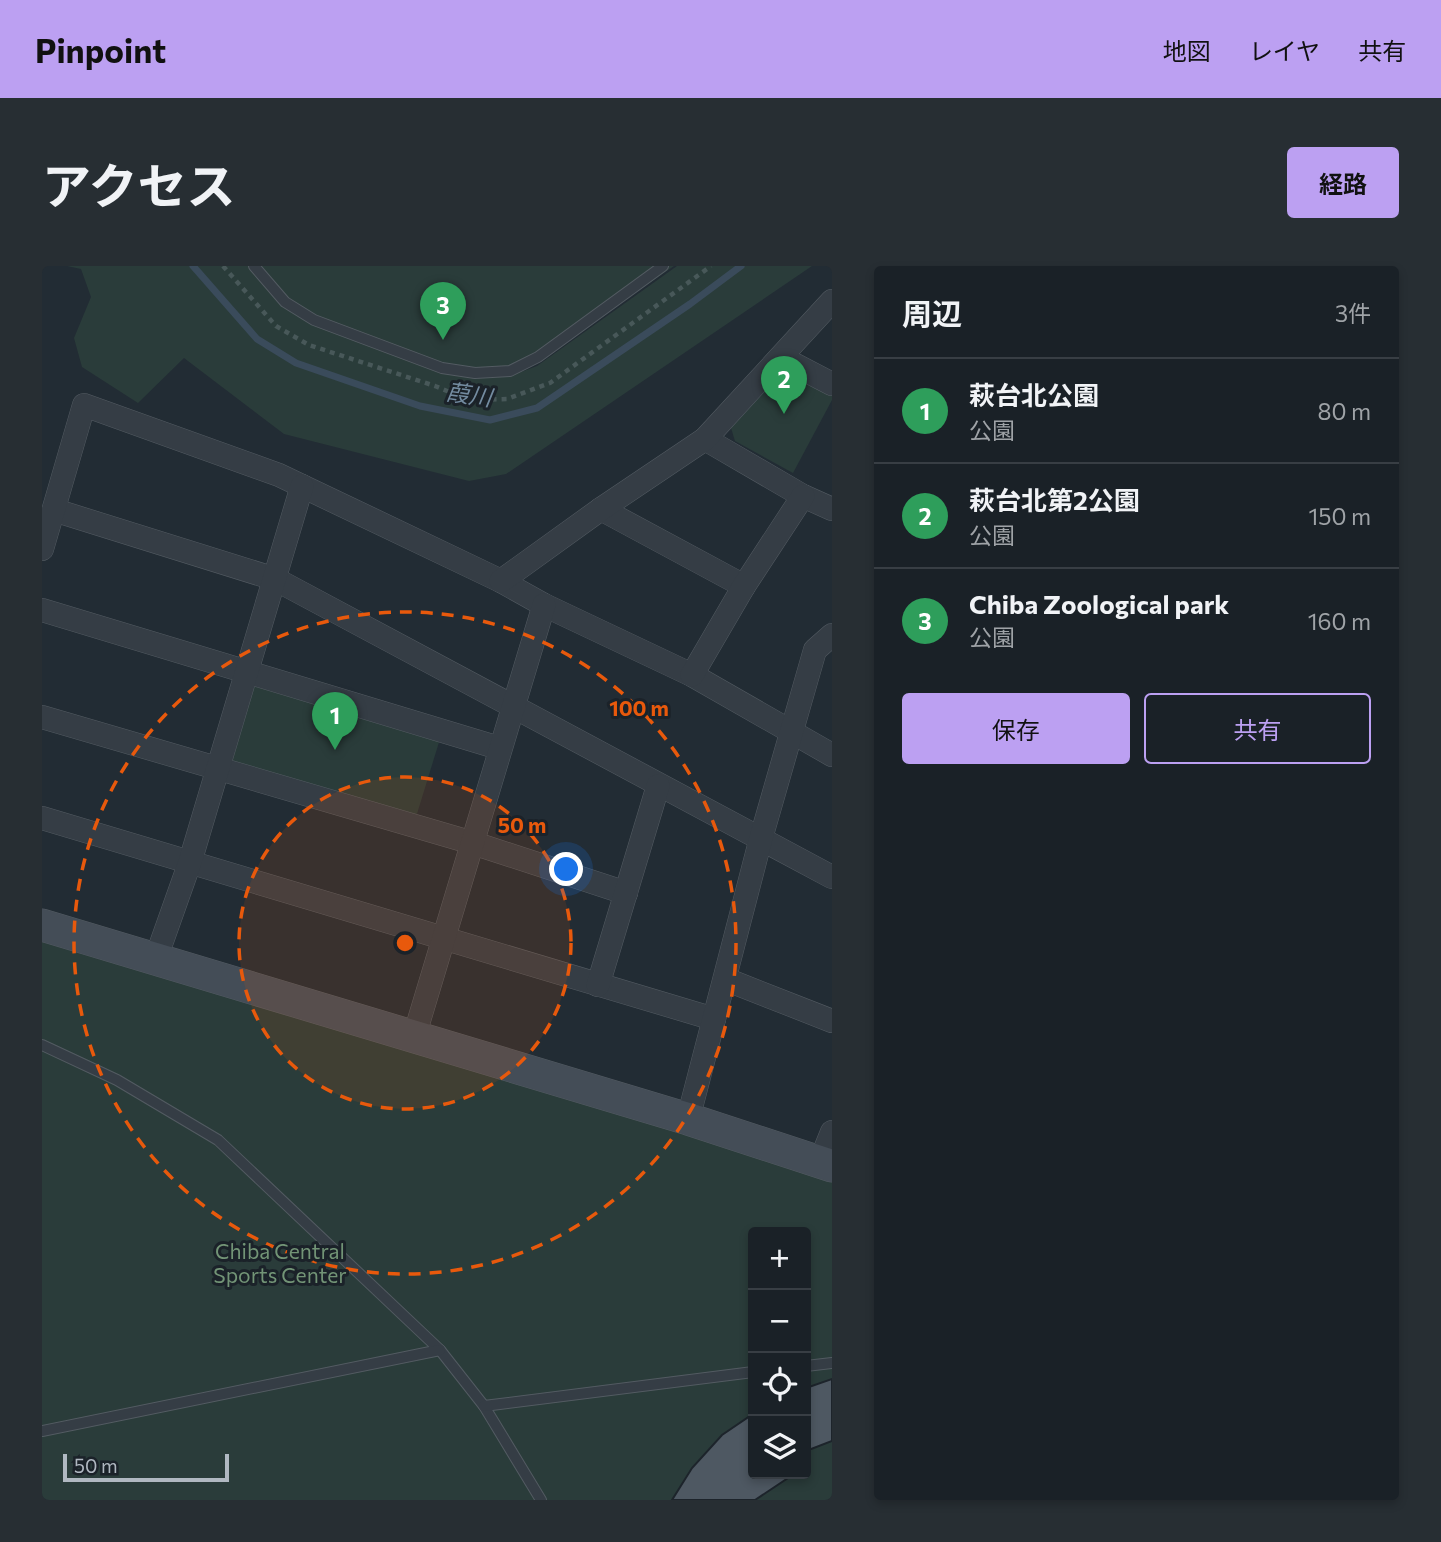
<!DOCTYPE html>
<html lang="ja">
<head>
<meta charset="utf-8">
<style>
	body { margin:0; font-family:Commissioner,"Noto Sans JP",sans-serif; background:#272e33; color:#f1f3f6 }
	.controls { position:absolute; right:21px; bottom:21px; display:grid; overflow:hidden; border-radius:7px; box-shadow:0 4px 10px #0003 }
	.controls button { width:63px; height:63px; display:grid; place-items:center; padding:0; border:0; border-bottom:2px solid #383e44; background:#1a2127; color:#f1f3f6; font:35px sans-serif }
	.scale { position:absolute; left:21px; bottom:18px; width:166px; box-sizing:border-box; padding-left:7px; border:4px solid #b0b8c1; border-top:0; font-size:19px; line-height:24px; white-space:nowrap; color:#b0b8c1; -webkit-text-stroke:5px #1b2229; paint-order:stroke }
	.you { position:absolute; left:525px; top:604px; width:24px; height:24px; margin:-18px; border:5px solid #fff; border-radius:50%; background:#1a73e8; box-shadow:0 0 0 10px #1a73e833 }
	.badge { display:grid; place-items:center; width:46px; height:46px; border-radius:50%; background:#bca0f2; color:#fff; font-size:23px; font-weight:700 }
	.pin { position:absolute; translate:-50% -58px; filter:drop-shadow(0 2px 4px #0008) }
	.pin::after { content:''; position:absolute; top:37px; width:24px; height:21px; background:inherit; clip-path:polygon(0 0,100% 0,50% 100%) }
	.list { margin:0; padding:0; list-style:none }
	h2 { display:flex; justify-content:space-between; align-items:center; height:91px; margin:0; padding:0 28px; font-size:30px }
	h2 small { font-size:23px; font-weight:400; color:#9fa3a7 }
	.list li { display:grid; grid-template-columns:46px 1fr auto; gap:21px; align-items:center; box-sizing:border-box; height:105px; padding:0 28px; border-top:2px solid #383e44 }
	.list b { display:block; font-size:26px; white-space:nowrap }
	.list p { margin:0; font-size:23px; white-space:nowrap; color:#9fa3a7 }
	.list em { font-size:23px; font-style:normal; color:#9fa3a7 }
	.actions { display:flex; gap:14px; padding:21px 28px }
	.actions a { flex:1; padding:16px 0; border:2px solid #bca0f2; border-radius:7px; text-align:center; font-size:24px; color:#bca0f2 }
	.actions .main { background:#bca0f2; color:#111 }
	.icon { flex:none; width:38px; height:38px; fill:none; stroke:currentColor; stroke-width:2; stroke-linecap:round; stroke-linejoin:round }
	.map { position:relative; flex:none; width:790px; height:1234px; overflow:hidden; border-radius:7px }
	header { display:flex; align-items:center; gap:42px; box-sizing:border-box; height:98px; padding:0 35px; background:#bca0f2; color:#111 }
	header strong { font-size:33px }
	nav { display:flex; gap:38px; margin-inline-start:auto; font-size:24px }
	.intro { display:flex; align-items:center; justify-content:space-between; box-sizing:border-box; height:168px; padding:0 42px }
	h1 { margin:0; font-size:49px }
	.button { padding:18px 32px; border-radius:7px; background:#bca0f2; color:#111; font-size:24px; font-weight:700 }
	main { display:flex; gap:42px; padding:0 42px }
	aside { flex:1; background:#1a2127; border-radius:7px; box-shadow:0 4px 10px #0003 }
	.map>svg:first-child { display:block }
</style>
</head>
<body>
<header>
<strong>Pinpoint</strong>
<nav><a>地図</a><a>レイヤ</a><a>共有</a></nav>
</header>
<div class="intro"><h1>アクセス</h1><a class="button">経路</a></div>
<main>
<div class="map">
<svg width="790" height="1234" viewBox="0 0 790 1234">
	<rect width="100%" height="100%" fill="#222c34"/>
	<!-- green -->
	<g fill="#2a3c3a" fill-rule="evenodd">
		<path d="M25,0H632L479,106L495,100L635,0H770L464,208L427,215L242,168L142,92L96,137L40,101L32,72L49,31L39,3Z"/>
		<path d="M748,105L790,127V134L751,207L693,175L689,162L739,108Z"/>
		<path d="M212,417L398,473L374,551L189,495Z"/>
		<path d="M0,676L790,911V1234H0ZM711,966H764V1208H711Z"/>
	</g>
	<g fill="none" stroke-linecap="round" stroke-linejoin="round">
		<!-- stream -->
		<path stroke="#3a4b5b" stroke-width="7" d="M151,0L215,73L254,97L378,140L448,154L495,142L648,38L699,0"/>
	</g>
	<!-- building -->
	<g fill="#4e5862" stroke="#1d242b" stroke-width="2">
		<path d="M790,1113V1175L764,1185V1122Z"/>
		<path d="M711,1148V1208H752L713,1234H630L650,1202L680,1169Z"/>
	</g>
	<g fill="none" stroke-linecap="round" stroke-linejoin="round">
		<!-- lane casing -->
		<g stroke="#535b62" stroke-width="12">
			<g id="lane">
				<path d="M212,0L243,36L272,54L400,102L433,107L468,105L496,91L621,0"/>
				<path d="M0,779L75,814L176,874L398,1084L442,1140L499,1234"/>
				<path d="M764,1100L790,1097"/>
				<path d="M442,1140L711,1106"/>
				<path d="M0,1165L398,1084"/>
			</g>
		</g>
		<!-- street casing -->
		<g stroke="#535b62" stroke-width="24">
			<g id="street">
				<path d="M740,92L790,118"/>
				<path d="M663,173L761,230L790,243"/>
				<path d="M559,243L702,320"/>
				<path d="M12,244L233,313L790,611"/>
				<path d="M0,283L42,139L237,209L260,220L459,315L502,339L650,409L790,489"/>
				<path d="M459,315L559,243L663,173L790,35"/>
				<path d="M0,344L457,482"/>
				<path d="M650,409L702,320L761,230"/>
				<path d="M0,451L431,577L584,627"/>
				<path d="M0,552L672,753"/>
				<path d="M114,692L148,596L260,220"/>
				<path d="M683,713L790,755"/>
				<path d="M556,719L616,520"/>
				<path d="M372,771L502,339"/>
				<path d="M646,853L719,572L773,384L790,369"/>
				<path d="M778,896L790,866"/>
			</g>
		</g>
		<!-- secondary casing -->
		<g stroke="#535b62" stroke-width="33">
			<path id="secondary" d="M0,659L646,853L790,900"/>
		</g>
		<!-- path -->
		<path stroke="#485859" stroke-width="4.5" stroke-dasharray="5 5" stroke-linecap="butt" d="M181,0L234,60L267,79L393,120L427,134L465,133L508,117L669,0"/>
		<!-- lane -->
		<use href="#lane" stroke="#353d45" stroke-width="10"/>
		<!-- street -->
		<use href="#street" stroke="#353d45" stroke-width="23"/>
		<!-- secondary -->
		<use href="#secondary" stroke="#444d57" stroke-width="32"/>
	</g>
	<!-- distance rings -->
	<circle cx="363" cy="677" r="166" fill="#e8590c" fill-opacity=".12"/>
	<g fill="none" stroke="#e8590c" stroke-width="3.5" stroke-dasharray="12 9">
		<circle cx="363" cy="677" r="166"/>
		<circle cx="363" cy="677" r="331"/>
	</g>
	<g text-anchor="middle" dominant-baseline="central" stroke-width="6" stroke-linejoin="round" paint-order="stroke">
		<!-- park labels -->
		<g font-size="21" fill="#729476" stroke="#1b2229">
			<text x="238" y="984">Chiba Central<tspan x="238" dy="24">Sports Center</tspan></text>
		</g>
		<!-- water labels -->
		<g font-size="23" font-style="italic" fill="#748ca1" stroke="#1b2229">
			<text transform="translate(427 128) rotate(8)">葭川</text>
		</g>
	</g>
	<circle cx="363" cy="677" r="10" fill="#e8590c" stroke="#1b2229" stroke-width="3.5"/>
	<g font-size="21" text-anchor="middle" font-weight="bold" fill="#e8590c" stroke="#1b2229" stroke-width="6" stroke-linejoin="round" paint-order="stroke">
		<text x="597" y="450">100 m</text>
		<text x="480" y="567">50 m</text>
	</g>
</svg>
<div class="controls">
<button>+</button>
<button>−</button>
<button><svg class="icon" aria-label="locate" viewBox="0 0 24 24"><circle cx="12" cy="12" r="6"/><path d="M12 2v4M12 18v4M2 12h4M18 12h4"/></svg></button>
<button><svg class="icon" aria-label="layers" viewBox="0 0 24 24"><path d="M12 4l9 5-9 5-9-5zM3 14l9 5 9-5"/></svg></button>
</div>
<div class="scale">50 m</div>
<div class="you"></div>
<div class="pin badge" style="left:293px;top:484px;background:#2e9e5b">1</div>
<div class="pin badge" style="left:742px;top:148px;background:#2e9e5b">2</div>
<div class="pin badge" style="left:401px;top:74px;background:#2e9e5b">3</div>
</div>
<aside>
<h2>周辺<small>3件</small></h2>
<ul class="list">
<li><span class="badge" style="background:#2e9e5b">1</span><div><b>萩台北公園</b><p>公園</p></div><em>80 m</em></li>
<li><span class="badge" style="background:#2e9e5b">2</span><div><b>萩台北第2公園</b><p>公園</p></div><em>150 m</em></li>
<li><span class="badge" style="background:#2e9e5b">3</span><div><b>Chiba Zoological park</b><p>公園</p></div><em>160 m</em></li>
</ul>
<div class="actions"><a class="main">保存</a><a>共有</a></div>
</aside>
</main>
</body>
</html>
